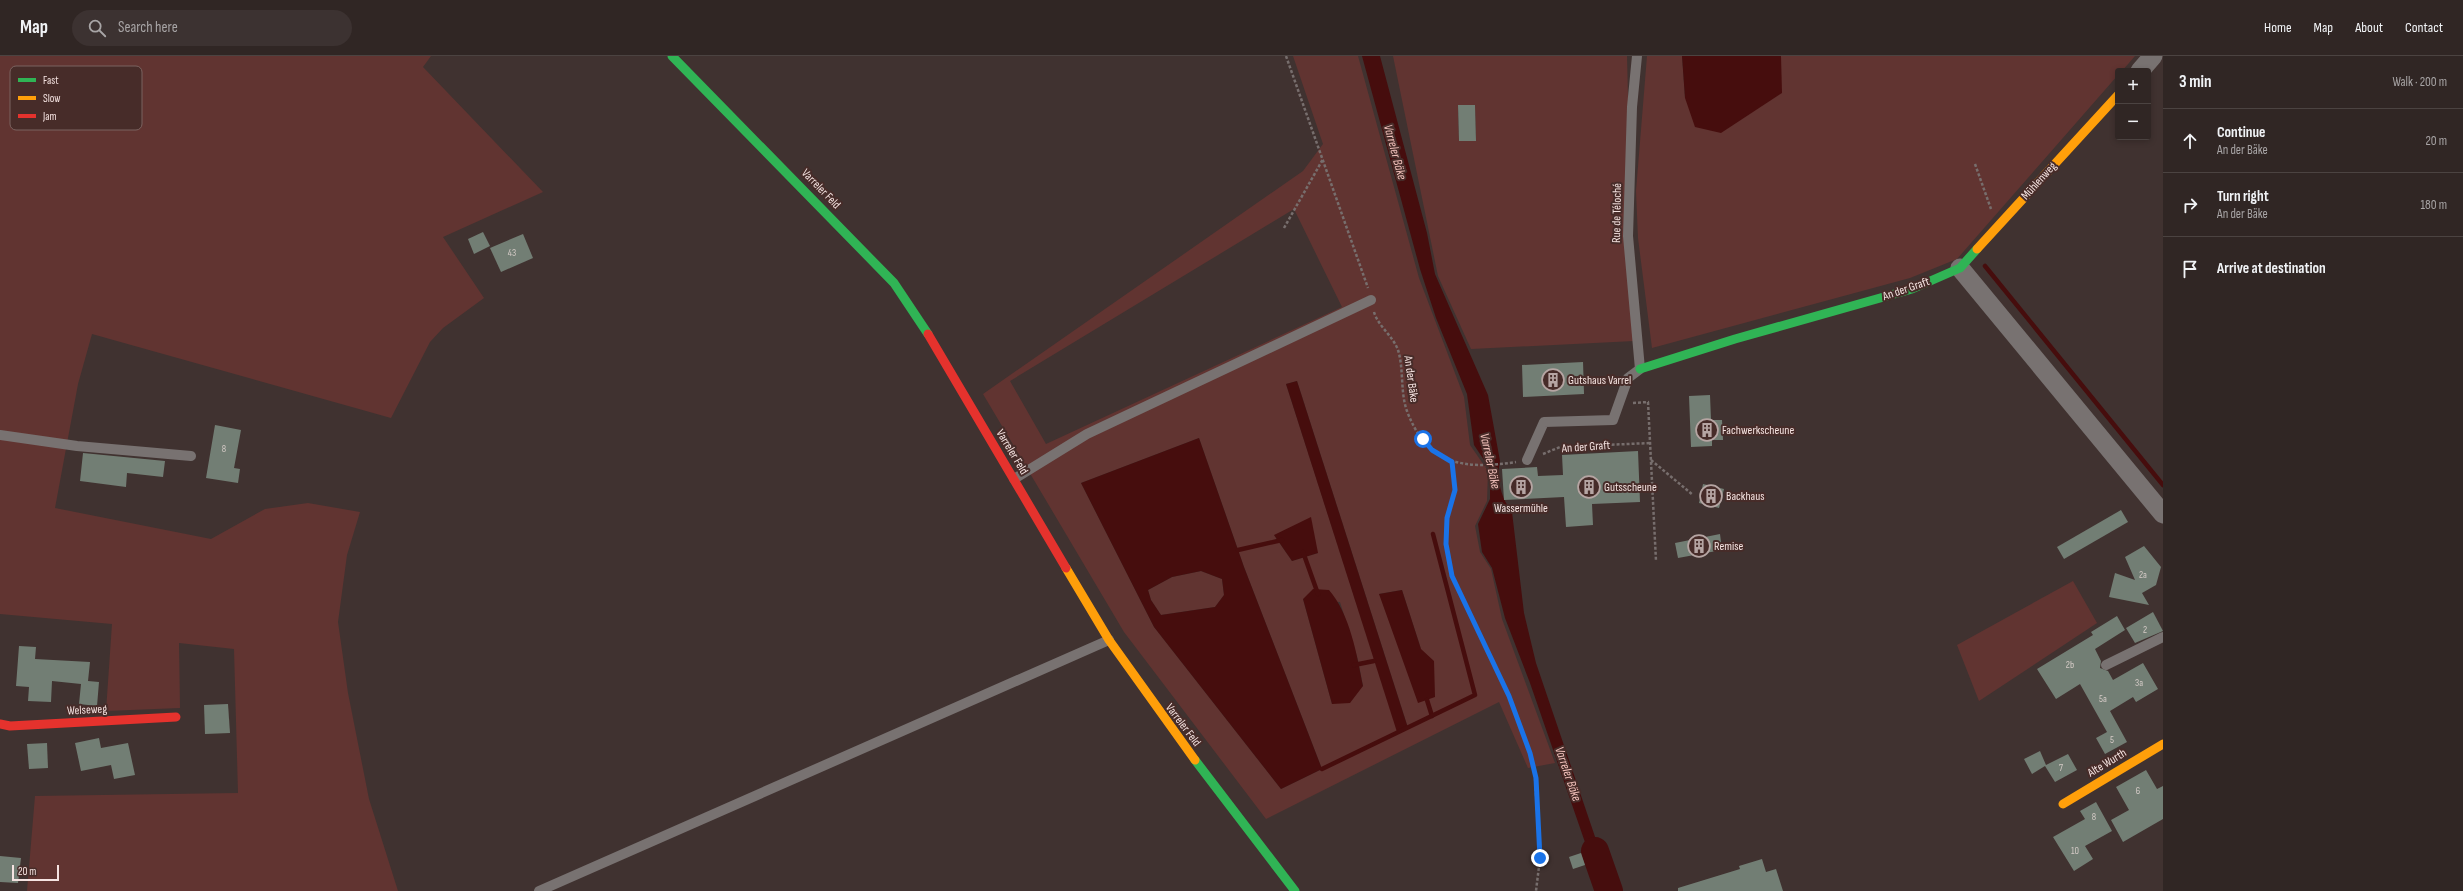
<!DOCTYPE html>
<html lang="en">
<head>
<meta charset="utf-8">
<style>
	body { margin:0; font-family:"Sofia Sans Condensed",sans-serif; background:#3c3231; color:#f1f3f6 }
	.controls { position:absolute; right:12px; top:12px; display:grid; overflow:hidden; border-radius:4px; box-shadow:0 2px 6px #0003 }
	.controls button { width:36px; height:36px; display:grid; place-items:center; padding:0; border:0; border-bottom:1px solid #4b4341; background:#302624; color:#f1f3f6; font:20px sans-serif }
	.scale { position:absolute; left:12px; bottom:10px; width:47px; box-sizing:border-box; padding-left:4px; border:2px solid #f5e3e1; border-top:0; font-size:11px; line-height:14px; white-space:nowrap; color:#f5e3e1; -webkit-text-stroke:3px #472c29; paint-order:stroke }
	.stop { position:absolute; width:12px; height:12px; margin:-9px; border:3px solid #1a73e8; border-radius:50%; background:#fff }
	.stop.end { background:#1a73e8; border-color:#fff; box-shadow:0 1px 4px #0008 }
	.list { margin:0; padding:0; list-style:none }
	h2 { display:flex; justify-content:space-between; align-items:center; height:52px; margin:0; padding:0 16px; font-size:17px }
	h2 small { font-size:13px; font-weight:400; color:#a8a5a6 }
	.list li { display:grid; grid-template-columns:26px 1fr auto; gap:12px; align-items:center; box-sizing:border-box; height:64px; padding:0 16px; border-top:1px solid #4b4341 }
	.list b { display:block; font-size:15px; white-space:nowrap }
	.list p { margin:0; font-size:13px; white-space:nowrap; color:#a8a5a6 }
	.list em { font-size:13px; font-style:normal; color:#a8a5a6 }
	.icon { flex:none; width:22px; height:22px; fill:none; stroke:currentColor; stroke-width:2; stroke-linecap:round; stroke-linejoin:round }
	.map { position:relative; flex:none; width:2163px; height:835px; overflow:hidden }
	header { display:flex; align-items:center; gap:24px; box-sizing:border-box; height:56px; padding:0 20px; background:#302624; border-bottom:1px solid #4b4341 }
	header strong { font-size:19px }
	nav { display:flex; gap:22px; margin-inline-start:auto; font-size:14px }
	.search { width:280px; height:36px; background:#3c3231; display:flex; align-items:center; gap:10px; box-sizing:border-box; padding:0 14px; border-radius:22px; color:#a8a5a6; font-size:15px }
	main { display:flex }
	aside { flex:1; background:#302624 }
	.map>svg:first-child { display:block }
</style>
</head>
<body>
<header>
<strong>Map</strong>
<div class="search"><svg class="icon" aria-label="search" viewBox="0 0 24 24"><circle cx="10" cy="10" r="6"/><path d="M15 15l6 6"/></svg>Search here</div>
<nav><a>Home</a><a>Map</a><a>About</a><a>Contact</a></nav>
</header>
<main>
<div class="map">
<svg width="2163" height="835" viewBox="0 0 2163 835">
	<rect width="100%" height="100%" fill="#403230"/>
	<!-- green -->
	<g fill="#613431" fill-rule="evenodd">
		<path d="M0,0H431L423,11L543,136L443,181L484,242L443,272L430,286L391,362L92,278L78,328L55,452L211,483L265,453L308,447L360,456L347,499L338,566L348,637L369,743L398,835H27L35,740L238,737L234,593L179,587L180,652L106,655L112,568L0,558Z"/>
		<path d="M1293,0H1358L1419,222L1464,341L1470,389L1488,415L1487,445L1475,470L1480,496L1491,513L1502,563L1555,707L1528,712L1499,646L1266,763L1124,576L983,338L1303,115L1323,88ZM1294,153L1342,251L1046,388L1010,325ZM1297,325L1408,672L1398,676L1286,328ZM1199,382L1244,511L1322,713L1281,733L1154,571L1081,427ZM1274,479L1318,497L1292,505ZM1402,534L1421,593L1379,538ZM1303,543L1340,546L1358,604L1363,630L1332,648Z"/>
		<path d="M1393,0H1627L1634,285L1471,293L1438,220ZM1475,49L1476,85H1459L1458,50Z"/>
		<path d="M1647,0H1682L1685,42L1781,37V0H2135L2122,15H2118V19L1957,203L1910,222L1652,292L1638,182L1636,135Z"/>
		<path d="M1201,515L1222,523L1224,539L1215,551L1161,559L1151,544L1148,534L1172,521Z"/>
		<path d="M2073,525L2097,567L1979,645L1957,589Z"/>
	</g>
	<!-- water -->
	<g fill="#460d0d" fill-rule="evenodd">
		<path d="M1362,0H1380L1427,177L1435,218L1488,339L1500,405C1496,423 1501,442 1512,456L1524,557L1536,607L1608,819L1607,832L1598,824L1530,627L1505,562L1492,512L1482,496L1478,468L1490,443V413L1474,389L1467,338L1436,262L1420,213Z"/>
		<path d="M1682,0H1781L1782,37L1721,77L1695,71L1685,42Z"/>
		<path d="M1297,325L1408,672L1397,676L1286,328Z"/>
		<path d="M1199,382L1244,511L1322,713L1281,733L1154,571L1081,427ZM1201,515L1222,523L1224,539L1215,551L1161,559L1151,544L1148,534L1172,521Z"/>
		<path d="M1311,461L1318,497L1292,505L1274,479Z"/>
		<path d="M1313,533L1329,534C1350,558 1357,599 1363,630L1350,647L1332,648L1303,543Z"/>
		<path d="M1402,534L1421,593L1434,605L1435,641L1418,647L1379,538Z"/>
	</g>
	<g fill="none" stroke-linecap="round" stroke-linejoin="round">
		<!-- stream -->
		<g stroke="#460d0d" stroke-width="4.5">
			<path d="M1985,210L2163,429"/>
			<path d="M1238,494L1282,484"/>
			<path d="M1303,496L1318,538"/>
			<path d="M1354,609L1374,605"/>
			<path d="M1427,644L1432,660"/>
			<path d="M1322,713L1475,639L1433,478"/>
		</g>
		<!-- river -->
		<path stroke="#460d0d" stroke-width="28" d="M1595,795L1609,835"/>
	</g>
	<!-- building -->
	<g fill="#727e74">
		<path d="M1458,49H1475L1476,85H1459Z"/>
		<path d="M483,176L490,190L474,198L468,183Z"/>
		<path d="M523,178L533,202L501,216L490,192Z"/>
		<path d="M1583,306L1584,338L1523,341L1522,309Z"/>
		<path d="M1710,339L1711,364H1722L1723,384H1712V390L1691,391L1689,340Z"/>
		<path d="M215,369L241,374L234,412L240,413L238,427L206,422Z"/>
		<path d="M1638,395L1640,446L1592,448L1593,469L1566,471L1564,441L1504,444L1502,413L1537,411L1538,420L1563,419L1562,399Z"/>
		<path d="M83,397L165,405L163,421L127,417L126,431L80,425Z"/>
		<path d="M1703,428L1724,433L1719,452L1699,447Z"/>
		<path d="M2121,454L2128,466L2064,503L2057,491Z"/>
		<path d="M1720,478L1722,494L1678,502L1675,487Z"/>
		<path d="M2144,490L2161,511L2156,529L2142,537L2149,549L2109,541L2115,517L2135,524L2125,501Z"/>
		<path d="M2153,556L2163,575L2135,587L2126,572Z"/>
		<path d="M2117,560L2125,574L2095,593L2101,605L2100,612L2108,615L2113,624L2143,607L2158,633L2136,646L2133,641L2110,655L2127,686L2105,698L2096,682L2107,676L2080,628L2056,643L2037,613L2093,579L2091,576Z"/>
		<path d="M19,590L36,591L35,603L90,606L88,625L99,626L97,650L79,648L81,628L52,625L51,646L28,645L29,631L16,630Z"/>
		<path d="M228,648L230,677L205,678L204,649Z"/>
		<path d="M99,682L101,692L128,687L135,719L114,723L111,709L81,715L75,687Z"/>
		<path d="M47,687L48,712L29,713L27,688Z"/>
		<path d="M2040,695L2046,709L2068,698L2077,714L2055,726L2045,710L2032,718L2024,703Z"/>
		<path d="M2146,714L2157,733L2163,730V763L2123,786L2111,764L2129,754L2116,731Z"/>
		<path d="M2096,746L2112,775L2085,790L2093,803L2074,815L2053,781L2085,763L2080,755Z"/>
		<path d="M1581,797L1585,809L1573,813L1569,801Z"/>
		<path d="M0,800L21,802L18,827L0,826Z"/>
		<path d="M1762,803L1766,816L1776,813L1783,835H1678V832L1740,813L1739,810Z"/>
	</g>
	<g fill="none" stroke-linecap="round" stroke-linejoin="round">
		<!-- path -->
		<g stroke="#776e6d" stroke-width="2.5" stroke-dasharray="3 2" stroke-linecap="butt">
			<path d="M1286,0L1368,232"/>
			<path d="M1975,108L1991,153"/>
			<path d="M1284,172L1323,103"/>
			<path d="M1374,256C1378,270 1393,280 1398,294C1404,313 1400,336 1407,355C1427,409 1464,414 1516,406"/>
			<path d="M1633,347L1648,346L1656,505"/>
			<path d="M1543,398L1560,391L1650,387"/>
			<path d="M1651,404L1693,439"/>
			<path d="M1452,406L1455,434L1447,462L1446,488L1452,520L1509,640L1530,697L1535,722L1540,802L1536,835"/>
		</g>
		<!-- lane -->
		<g stroke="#787271" stroke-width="10">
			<path d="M0,379L77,390L191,400"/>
			<path d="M1527,404L1544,366L1613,364L1628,322L1640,313L1628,180L1632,51L1637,0"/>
			<path d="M1014,423L1087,378L1371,244"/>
			<path d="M2106,609L2163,581"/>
			<path d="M539,835L1109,584"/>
		</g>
		<!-- street -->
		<g stroke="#787271" stroke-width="19">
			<path d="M2140,15L2153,0"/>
			<path d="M1960,212L2163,458"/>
		</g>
		<!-- fast -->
		<g stroke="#30b455" stroke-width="9">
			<path d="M672,0L894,227L928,278"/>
			<path d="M1640,313L1735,283L1912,233L1960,212L1977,193"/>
			<path d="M1195,704L1295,835"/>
		</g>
		<!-- slow -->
		<g stroke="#ff9f0a" stroke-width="9">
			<path d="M1977,193L2118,39"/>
			<path d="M1066,512L1109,584L1195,704"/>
			<path d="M2063,748L2163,688"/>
		</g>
		<!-- jam -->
		<g stroke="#e5322d" stroke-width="9">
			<path d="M928,278L1066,512"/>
			<path d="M0,668L10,670L176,661"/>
		</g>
	</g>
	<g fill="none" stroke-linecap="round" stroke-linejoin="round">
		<!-- route -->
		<path stroke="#1a73e8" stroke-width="5" d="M1423,383L1432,394L1452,406L1455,434L1447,462L1446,488L1452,520L1509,640L1530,697L1536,722L1540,802"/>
	</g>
	<!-- icons -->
	<defs>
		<g id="building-ring" transform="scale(1.15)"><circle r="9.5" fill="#472c29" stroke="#b6a5a3" stroke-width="1.5"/><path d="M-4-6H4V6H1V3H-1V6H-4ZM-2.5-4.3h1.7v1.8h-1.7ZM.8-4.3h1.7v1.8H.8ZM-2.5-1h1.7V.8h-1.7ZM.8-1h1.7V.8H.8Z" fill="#b6a5a3"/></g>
	</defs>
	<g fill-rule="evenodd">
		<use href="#building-ring" x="1553" y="324"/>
		<use href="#building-ring" x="1707" y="374"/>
		<use href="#building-ring" x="1521" y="431"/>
		<use href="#building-ring" x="1589" y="431"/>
		<use href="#building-ring" x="1711" y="440"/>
		<use href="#building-ring" x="1699" y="490"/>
	</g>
	<g text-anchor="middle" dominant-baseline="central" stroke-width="4" stroke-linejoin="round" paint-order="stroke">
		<!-- number labels -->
		<g font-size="10" fill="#d4cac6">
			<text x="512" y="197">43</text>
			<text x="224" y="393">8</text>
			<text x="2143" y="519">2a</text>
			<text x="2145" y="574">2</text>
			<text x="2070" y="609">2b</text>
			<text x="2139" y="627">3a</text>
			<text x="2103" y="643">5a</text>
			<text x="2112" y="684">5</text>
			<text x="2061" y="712">7</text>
			<text x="2138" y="735">6</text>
			<text x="2094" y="761">8</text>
			<text x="2075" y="795">10</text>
		</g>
		<!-- street labels -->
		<g font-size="12" fill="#f5e3e1" stroke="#472c29">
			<text transform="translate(2039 125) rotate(-48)">Mühlenweg</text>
			<text transform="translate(821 133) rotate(46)">Varreler Feld</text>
			<text transform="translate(1617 157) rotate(-89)">Rue de Téloché</text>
			<text transform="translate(1906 233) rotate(-19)">An der Graft</text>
			<text transform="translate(1411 323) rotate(82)">An der Bäke</text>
			<text transform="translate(1586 391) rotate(-4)">An der Graft</text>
			<text transform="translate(1012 396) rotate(59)">Varreler Feld</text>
			<text transform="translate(87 654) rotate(-3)">Welseweg</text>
			<text transform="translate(1183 669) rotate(53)">Varreler Feld</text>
			<text transform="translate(2107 707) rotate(-31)">Alte Wurth</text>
		</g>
		<!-- poi labels -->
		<g font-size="12" fill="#f5e3e1" stroke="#472c29" text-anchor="start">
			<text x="1568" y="324">Gutshaus Varrel</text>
			<text x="1722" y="374">Fachwerkscheune</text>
			<text x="1604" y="431">Gutsscheune</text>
			<text x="1726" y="440">Backhaus</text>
			<text x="1521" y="452" text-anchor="middle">Wassermühle</text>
			<text x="1714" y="490">Remise</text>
		</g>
		<!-- water labels -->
		<g font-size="13" font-style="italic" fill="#f1c0ba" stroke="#472c29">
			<text transform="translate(1395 96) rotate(75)">Varreler Bäke</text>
			<text transform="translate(1490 405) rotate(78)">Varreler Bäke</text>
			<text transform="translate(1568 718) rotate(71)">Varreler Bäke</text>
		</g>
	</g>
	<!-- legend -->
	<rect x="10" y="10" width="132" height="64" rx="6" fill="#472c29" stroke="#7b6360" stroke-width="1"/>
	<rect x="18" y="22" width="18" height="4" fill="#30b455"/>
	<rect x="18" y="40" width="18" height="4" fill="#ff9f0a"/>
	<rect x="18" y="58" width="18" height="4" fill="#e5322d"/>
	<g font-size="11" fill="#f5e3e1">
		<text x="43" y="28">Fast</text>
		<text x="43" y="46">Slow</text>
		<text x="43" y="64">Jam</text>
	</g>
</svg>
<div class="controls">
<button>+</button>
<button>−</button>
</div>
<div class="scale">20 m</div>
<div class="stop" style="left:1423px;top:383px"></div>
<div class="stop end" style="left:1540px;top:802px"></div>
</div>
<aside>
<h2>3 min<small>Walk · 200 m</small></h2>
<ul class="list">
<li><svg class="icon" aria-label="ahead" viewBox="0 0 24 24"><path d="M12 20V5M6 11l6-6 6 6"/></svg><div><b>Continue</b><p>An der Bäke</p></div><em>20 m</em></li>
<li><svg class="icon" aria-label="right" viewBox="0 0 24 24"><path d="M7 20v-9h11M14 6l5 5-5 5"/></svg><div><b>Turn right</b><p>An der Bäke</p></div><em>180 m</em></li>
<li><svg class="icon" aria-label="arrive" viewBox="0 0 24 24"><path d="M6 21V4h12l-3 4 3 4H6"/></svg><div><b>Arrive at destination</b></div></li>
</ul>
</aside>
</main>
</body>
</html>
